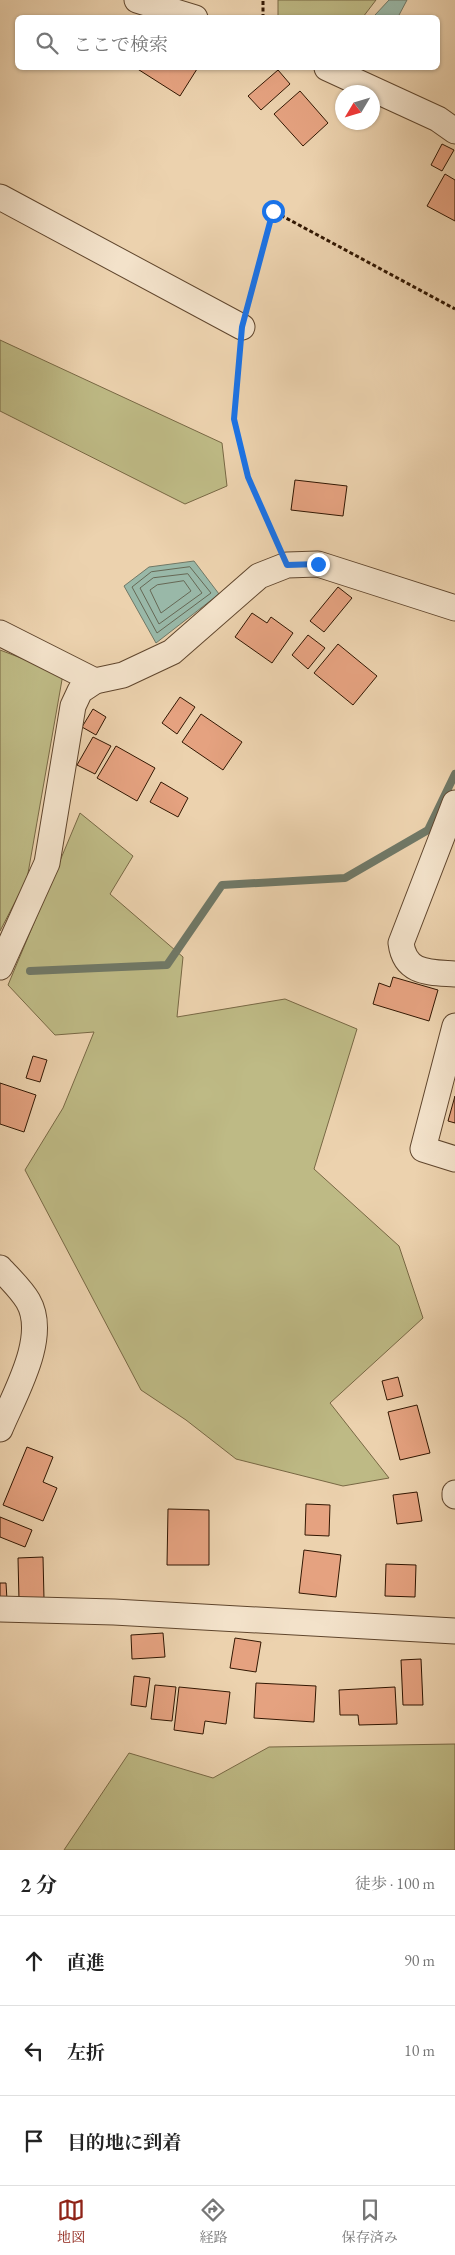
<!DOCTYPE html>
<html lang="ja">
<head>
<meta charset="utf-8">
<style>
	body { margin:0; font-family:"EB Garamond","Noto Serif JP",serif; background:#f2f2f2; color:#222 }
	.compass { position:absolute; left:335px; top:85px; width:45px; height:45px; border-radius:50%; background:#fff; box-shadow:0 1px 4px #0004; rotate:232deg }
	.stop { position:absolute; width:15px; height:15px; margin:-11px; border:4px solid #1a73e8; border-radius:50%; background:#fff }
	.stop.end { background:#1a73e8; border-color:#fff; box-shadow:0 1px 5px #0008 }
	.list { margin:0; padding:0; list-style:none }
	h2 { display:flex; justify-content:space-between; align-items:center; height:65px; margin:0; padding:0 20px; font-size:21px }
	h2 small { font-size:16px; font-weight:400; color:#767676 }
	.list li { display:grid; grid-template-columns:32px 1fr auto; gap:15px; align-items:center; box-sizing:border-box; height:90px; padding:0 20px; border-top:1px solid #e0e0e0 }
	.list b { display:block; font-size:19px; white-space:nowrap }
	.list em { font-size:16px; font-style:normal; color:#767676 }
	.icon { flex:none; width:28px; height:28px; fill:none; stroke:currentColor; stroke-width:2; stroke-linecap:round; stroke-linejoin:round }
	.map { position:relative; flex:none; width:455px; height:1850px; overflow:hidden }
	.search { position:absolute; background:#fff; box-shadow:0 1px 4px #0004; left:15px; right:15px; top:15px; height:55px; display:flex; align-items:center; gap:12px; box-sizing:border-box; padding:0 18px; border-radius:8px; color:#767676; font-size:19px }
	.sheet { height:335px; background:#fff }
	nav { display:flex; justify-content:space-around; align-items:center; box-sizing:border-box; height:70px; border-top:1px solid #e0e0e0; background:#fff; font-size:14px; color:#767676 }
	nav a { display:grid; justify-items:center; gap:2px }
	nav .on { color:#8f2418 }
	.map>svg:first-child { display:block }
</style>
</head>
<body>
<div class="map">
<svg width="455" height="1850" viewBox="0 0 455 1850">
	<rect width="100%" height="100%" fill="#ecd2ae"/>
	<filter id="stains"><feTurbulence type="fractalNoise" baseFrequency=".004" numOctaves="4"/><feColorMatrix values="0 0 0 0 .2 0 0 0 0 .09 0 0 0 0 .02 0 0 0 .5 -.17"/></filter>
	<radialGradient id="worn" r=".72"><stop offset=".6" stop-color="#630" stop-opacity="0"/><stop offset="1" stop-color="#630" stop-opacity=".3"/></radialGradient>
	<!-- green -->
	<g fill="#beba85" stroke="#786844">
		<path d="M278,0H376L363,17L356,18L278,17Z"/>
		<path d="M0,340L222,443L227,486L185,504L0,411Z"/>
		<path d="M0,650L63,674L27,879L0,931Z"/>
		<path d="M80,813L133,856L110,894L183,957L177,1017L285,999L357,1029L314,1169L399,1246L423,1318L330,1403L389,1478L343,1486L236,1459L186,1420L141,1390L25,1170L63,1108L94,1032L55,1035L8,985Z"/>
		<path d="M455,1744V1850H64L129,1753L213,1778L269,1747Z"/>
	</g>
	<!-- water -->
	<g fill="#99b8a8" stroke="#707866">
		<path d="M389,0H407L398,17H376L375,15Z"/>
		<path d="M194,561L219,594L156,643L124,586L149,567Z"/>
	</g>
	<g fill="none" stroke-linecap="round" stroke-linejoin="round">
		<!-- shore -->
		<g stroke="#666855" stroke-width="1">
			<path d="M190,567L211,593L157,633L132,587L151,572Z"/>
			<path d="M188,574L202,593L159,624L140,588L153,578Z"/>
			<path d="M184,581L191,591L161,613L150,590L157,585Z"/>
		</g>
		<!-- stream -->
		<path stroke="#707866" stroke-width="8" d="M30,971L167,965L222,885L345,878L428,830L455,774"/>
	</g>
	<!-- building -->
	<g fill="#e5a280" stroke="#321702">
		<path d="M136,68H195L197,69L180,96Z"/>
		<path d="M278,70L290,84L261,110L248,96Z"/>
		<path d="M300,91L328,123L303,146L274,114Z"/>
		<path d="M442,144L454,150L442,171L431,165Z"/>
		<path d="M445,174L455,180V221L427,206Z"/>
		<path d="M295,480L347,486L343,516L291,510Z"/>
		<path d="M338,587L352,598L324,632L310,621Z"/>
		<path d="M252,613L267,623L271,617L293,633L272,663L235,637Z"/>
		<path d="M308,635L325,648L308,669L292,655Z"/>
		<path d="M338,644L377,676L353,705L314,673Z"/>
		<path d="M180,697L195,707L177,734L162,723Z"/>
		<path d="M93,709L106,717L96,735L82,727Z"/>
		<path d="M201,714L242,742L223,770L182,742Z"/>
		<path d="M93,737L111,746L95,774L77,765Z"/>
		<path d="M116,746L155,768L137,801L97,778Z"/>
		<path d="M161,782L188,798L178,817L150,802Z"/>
		<path d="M393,977L438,990L429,1021L373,1004L379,983L390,987Z"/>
		<path d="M33,1056L47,1060L40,1082L26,1078Z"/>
		<path d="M0,1083L36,1095L24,1132L0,1124Z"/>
		<path d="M455,1096V1123L448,1121Z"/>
		<path d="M398,1377L403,1396L387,1400L382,1381Z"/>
		<path d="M417,1405L430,1453L400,1460L388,1412Z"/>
		<path d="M27,1447L53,1457L43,1482L57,1488L43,1521L3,1505Z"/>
		<path d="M417,1492L422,1521L397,1524L393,1495Z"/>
		<path d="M306,1504L330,1505L329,1536L305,1535Z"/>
		<path d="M168,1509L209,1510V1565H167Z"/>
		<path d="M0,1517L32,1530L25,1547L0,1537Z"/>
		<path d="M304,1550L341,1555L336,1597L299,1593Z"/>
		<path d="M43,1557L44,1599L19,1600L18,1558Z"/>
		<path d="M386,1564L416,1565L415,1597L385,1596Z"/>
		<path d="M0,1583H6L7,1600H0Z"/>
		<path d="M163,1633L165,1657L132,1659L131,1635Z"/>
		<path d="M235,1638L261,1642L256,1672L230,1668Z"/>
		<path d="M421,1659L423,1705H403L401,1660Z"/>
		<path d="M134,1676L150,1678L146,1707L131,1705Z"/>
		<path d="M256,1683L316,1686L314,1722L254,1718Z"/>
		<path d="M155,1685L176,1687L172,1721L151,1719Z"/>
		<path d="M179,1687L230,1692L226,1724L205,1721L203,1734L174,1730Z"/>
		<path d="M395,1687L397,1724L359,1725L358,1715H340L339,1690Z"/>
	</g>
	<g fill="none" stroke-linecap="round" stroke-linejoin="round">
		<!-- street casing -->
		<g stroke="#60462d" stroke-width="27">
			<g id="street">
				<path d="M137,0L195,18"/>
				<path d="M327,68L438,119L455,131"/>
				<path d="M0,197L242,327"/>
				<path d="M0,633L95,681"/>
				<path d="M455,803L401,943C405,974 429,972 455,974"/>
				<path d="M0,967L47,863L73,706L80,691L95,681L123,675L172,652L259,576L287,565L318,564L455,608"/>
				<path d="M455,1026L423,1149L455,1159"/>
				<path d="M0,1268C9,1278 21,1289 28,1301C49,1337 14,1395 0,1429"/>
				<path d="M455,1493V1496"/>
				<path d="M0,1609L114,1612L455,1631"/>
			</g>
		</g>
		<!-- path -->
		<g stroke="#321702" stroke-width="3" stroke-dasharray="4 2.5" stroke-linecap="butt">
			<path d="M263,18V0"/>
			<path d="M249,303L273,211L455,309"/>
			<path d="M240,351L234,419L248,477L277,541"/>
		</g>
		<!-- street -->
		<use href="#street" stroke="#f3e2ca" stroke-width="25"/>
	</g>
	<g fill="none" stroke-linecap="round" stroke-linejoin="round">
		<!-- route -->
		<path stroke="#1a73e8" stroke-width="6" d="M273,211L242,327L234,419L248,477L287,565L318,564"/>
	</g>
	<rect width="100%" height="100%" filter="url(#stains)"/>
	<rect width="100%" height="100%" fill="url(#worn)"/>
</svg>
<svg class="compass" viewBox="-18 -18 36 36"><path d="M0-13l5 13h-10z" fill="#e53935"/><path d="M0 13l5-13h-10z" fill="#767676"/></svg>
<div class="stop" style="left:273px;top:211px"></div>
<div class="stop end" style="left:318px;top:564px"></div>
<div class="search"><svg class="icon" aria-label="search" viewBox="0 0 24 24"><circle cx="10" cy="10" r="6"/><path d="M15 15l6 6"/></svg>ここで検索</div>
</div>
<section class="sheet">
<h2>2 分<small>徒歩 · 100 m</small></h2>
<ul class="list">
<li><svg class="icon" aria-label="ahead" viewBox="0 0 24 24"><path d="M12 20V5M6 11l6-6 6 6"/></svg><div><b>直進</b></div><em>90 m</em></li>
<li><svg class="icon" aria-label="left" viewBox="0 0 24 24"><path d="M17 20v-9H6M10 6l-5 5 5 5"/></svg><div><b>左折</b></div><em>10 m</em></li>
<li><svg class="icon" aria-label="arrive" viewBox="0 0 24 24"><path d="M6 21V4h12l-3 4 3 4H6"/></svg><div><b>目的地に到着</b></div></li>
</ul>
</section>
<nav>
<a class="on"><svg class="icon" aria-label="map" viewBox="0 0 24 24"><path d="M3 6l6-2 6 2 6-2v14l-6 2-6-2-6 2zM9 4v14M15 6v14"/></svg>地図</a>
<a><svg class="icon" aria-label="directions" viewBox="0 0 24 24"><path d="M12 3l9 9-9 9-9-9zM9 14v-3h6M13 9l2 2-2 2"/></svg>経路</a>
<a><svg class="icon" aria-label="saved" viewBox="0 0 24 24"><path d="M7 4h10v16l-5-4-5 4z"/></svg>保存済み</a>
</nav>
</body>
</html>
